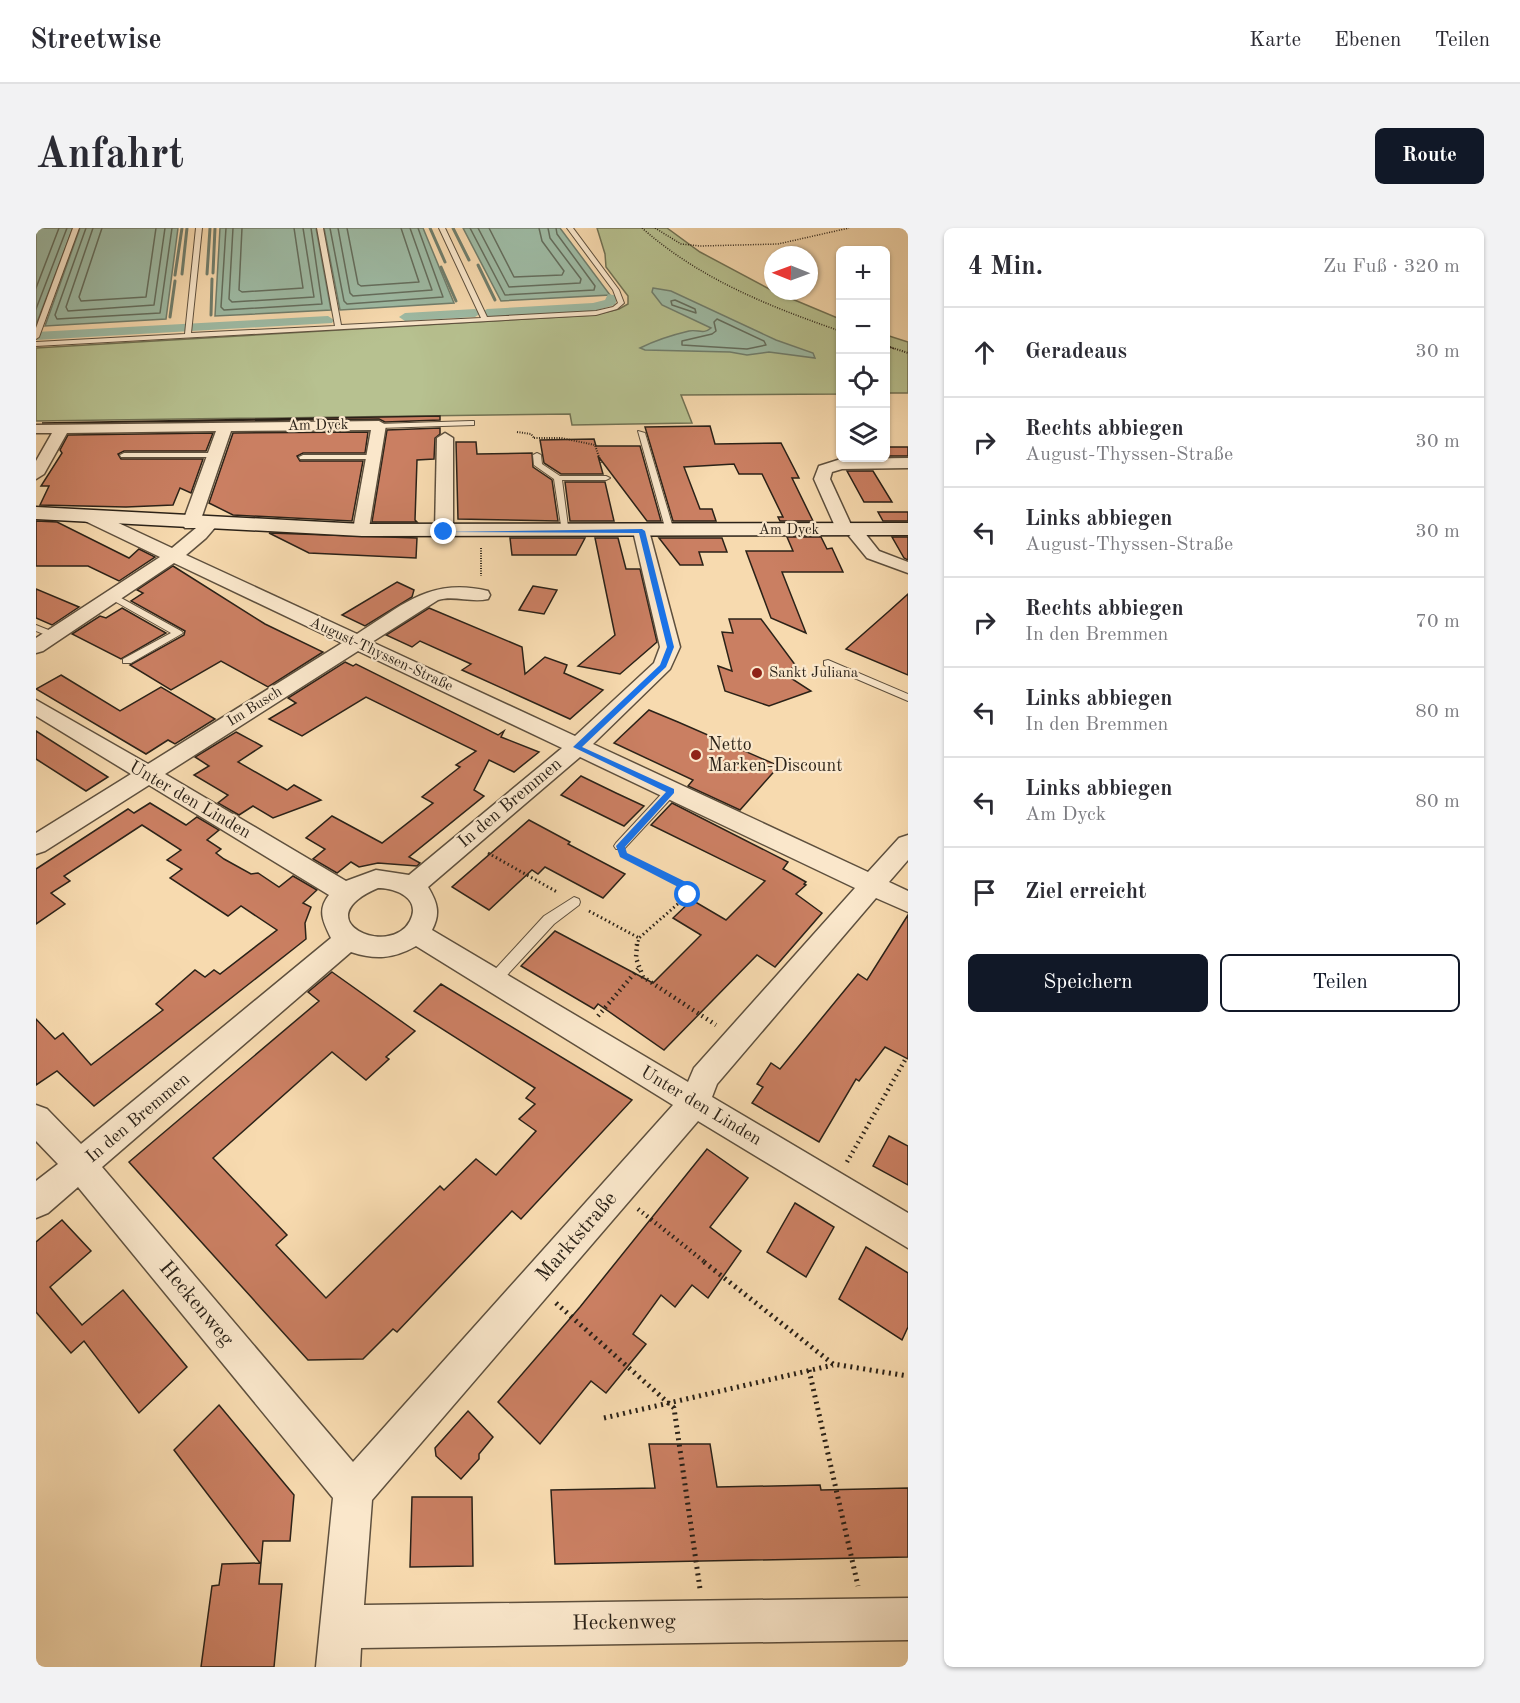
<!DOCTYPE html>
<html lang="de">
<head>
<meta charset="utf-8">
<style>
	body { margin:0; font-family:"Old Standard TT",serif; background:#f2f2f3; color:#2b2b33 }
	.controls { position:absolute; right:18px; top:18px; display:grid; overflow:hidden; border-radius:9px; box-shadow:0 2px 4px #0004 }
	.controls button { width:54px; height:54px; display:grid; place-items:center; padding:0; border:0; border-bottom:2px solid #e1e1e2; background:#fff; color:#2b2b33; font:30px sans-serif }
	.compass { position:absolute; left:728px; top:18px; width:54px; height:54px; border-radius:50%; background:#fff; box-shadow:0 2px 4px #0004; rotate:271deg }
	.stop { position:absolute; width:18px; height:18px; margin:-14px; border:4px solid #1a73e8; border-radius:50%; background:#fff }
	.stop.end { background:#1a73e8; border-color:#fff; box-shadow:0 2px 6px #0008 }
	.list { margin:0; padding:0; list-style:none }
	h2 { display:flex; justify-content:space-between; align-items:center; height:78px; margin:0; padding:0 24px; font-size:26px }
	h2 small { font-size:20px; font-weight:400; color:#7c7c81 }
	.list li { display:grid; grid-template-columns:39px 1fr auto; gap:18px; align-items:center; box-sizing:border-box; height:90px; padding:0 24px; border-top:2px solid #e1e1e2 }
	.list b { display:block; font-size:22px; white-space:nowrap }
	.list p { margin:0; font-size:20px; white-space:nowrap; color:#7c7c81 }
	.list em { font-size:20px; font-style:normal; color:#7c7c81 }
	.actions { display:flex; gap:12px; padding:18px 24px }
	.actions a { flex:1; padding:14px 0; border:2px solid #111827; border-radius:9px; text-align:center; font-size:21px; color:#111827 }
	.actions .main { background:#111827; color:#fff }
	.icon { flex:none; width:33px; height:33px; fill:none; stroke:currentColor; stroke-width:2; stroke-linecap:round; stroke-linejoin:round }
	.map { position:relative; flex:none; width:872px; height:1439px; overflow:hidden; border-radius:9px }
	header { display:flex; align-items:center; gap:36px; box-sizing:border-box; height:84px; padding:0 30px; background:#fff; border-bottom:2px solid #e1e1e2 }
	header strong { font-size:28px }
	nav { display:flex; gap:33px; margin-inline-start:auto; font-size:21px }
	.intro { display:flex; align-items:center; justify-content:space-between; box-sizing:border-box; height:144px; padding:0 36px }
	h1 { margin:0; font-size:42px }
	.button { padding:15px 27px; border-radius:9px; background:#111827; color:#fff; font-size:21px; font-weight:700 }
	main { display:flex; gap:36px; padding:0 36px }
	aside { flex:1; background:#fff; border-radius:9px; box-shadow:0 2px 4px #0004 }
	.map>svg:first-child { display:block }
</style>
</head>
<body>
<header>
<strong>Streetwise</strong>
<nav><a>Karte</a><a>Ebenen</a><a>Teilen</a></nav>
</header>
<div class="intro"><h1>Anfahrt</h1><a class="button">Route</a></div>
<main>
<div class="map">
<svg width="872" height="1439" viewBox="0 0 872 1439">
	<rect width="100%" height="100%" fill="#f7daaf"/>
	<filter id="stains"><feTurbulence type="fractalNoise" baseFrequency=".00333" numOctaves="4"/><feColorMatrix values="0 0 0 0 .2 0 0 0 0 .09 0 0 0 0 .02 0 0 0 .5 -.17"/></filter>
	<radialGradient id="worn" r=".72"><stop offset=".6" stop-color="#630" stop-opacity="0"/><stop offset="1" stop-color="#630" stop-opacity=".3"/></radialGradient>
	<!-- green -->
	<g fill="#b7c190" stroke="#717254" stroke-width="1.5">
		<path d="M561,0H631L664,24L737,63L804,91V166L645,167L656,195L536,197L534,186L0,193V120L558,87L583,81L592,76V68L570,39L569,26Z"/>
		<path d="M850,107L872,114V165H850Z"/>
	</g>
	<!-- water -->
	<g fill="#9ebba5" stroke="#707e6d" stroke-width="1.5">
		<path d="M0,0H37L0,97Z"/>
		<path d="M44,0H142L130,91L9,98Z"/>
		<path d="M184,0H280L295,82L179,88Z"/>
		<path d="M288,0H387L418,75L304,82Z"/>
		<path d="M427,0H524L574,67L465,73Z"/>
		<path d="M617,60L635,63L740,112L777,125L779,130L733,124L711,127L694,124L609,122L604,120C620,112 636,107 653,103C662,101 667,107 675,100L626,77L616,64Z"/>
	</g>
	<g fill="none" stroke-linecap="round" stroke-linejoin="round">
		<!-- shore -->
		<g stroke="#646e5e" stroke-width="1.5">
			<path d="M50,0L19,87L21,91L124,85L136,0"/>
			<path d="M57,0L30,79L32,83L118,77L129,0"/>
			<path d="M66,0L43,69L45,73L110,69L120,0"/>
			<path d="M190,0L185,79L188,82L286,76L275,0"/>
			<path d="M197,0L193,71L196,74L278,69L267,0"/>
			<path d="M206,0L203,62L206,64L267,60L258,0"/>
			<path d="M294,0L308,73L311,76L407,69L382,0"/>
			<path d="M302,0L314,65L317,68L396,62L374,0"/>
			<path d="M311,0L322,56L325,58L383,54L365,0"/>
			<path d="M434,0L469,67L558,62L559,58L521,6L520,0"/>
			<path d="M442,0L473,59L544,55L545,51L514,10L512,0"/>
			<path d="M453,0L478,49L526,47L528,43L506,13L503,0"/>
			<path d="M0,60L23,0"/>
			<path d="M639,72L659,81L660,85L636,77L635,73Z"/>
			<path d="M0,81L31,0"/>
			<path d="M681,91L728,113L730,117L711,121L646,117V113L676,106L680,103L678,94Z"/>
		</g>
		<!-- stream -->
		<g stroke="#707e6d" stroke-width="3">
			<path d="M394,0L409,34"/>
			<path d="M417,0L433,32"/>
			<path d="M442,37L459,72"/>
			<path d="M405,39L420,73"/>
			<path d="M177,45L179,0"/>
			<path d="M146,46L151,0"/>
			<path d="M171,46L174,0"/>
			<path d="M139,47L146,0"/>
			<path d="M175,87L176,51"/>
			<path d="M134,89L139,53"/>
		</g>
		<!-- canal -->
		<g fill="#9ebba5" fill-rule="evenodd">
			<path d="M572,66L582,68L579,77L558,83L451,89L445,85L439,89L369,93L363,89L369,85L439,81L445,85L451,81L557,75L569,72Z"/>
			<path d="M292,88L298,92L296,95L0,112V104Z"/>
		</g>
	</g>
	<!-- building -->
	<g fill="#ca7f62" stroke="#2b2218" stroke-width="1.5">
		<path d="M404,188V192L349,194L343,191L6,195Z"/>
		<path d="M674,198L679,216L745,215L763,250H756L777,293H744L742,289H747L726,246H703L698,236L648,239L664,281H676L680,293H637L609,199Z"/>
		<path d="M404,200V206L399,210L398,231L381,232L379,292L381,294H336L351,202Z"/>
		<path d="M332,204L329,225H267L261,228L264,233H327L316,293L197,287L173,275L197,205Z"/>
		<path d="M177,205L170,223H88L82,226L85,231H167L155,265L144,260L137,277L90,279L4,277L13,258H5L26,225L24,222L32,207Z"/>
		<path d="M558,211L560,218H604L625,293H611L562,228L567,246H525L508,235L504,212Z"/>
		<path d="M420,214H440L441,226L496,225L497,239L516,252L522,293L422,291Z"/>
		<rect x="849" y="219" width="23" height="9"/>
		<path d="M811,243H837L856,274H828Z"/>
		<path d="M529,254H569L578,293H534Z"/>
		<path d="M842,284H872V293H847Z"/>
		<path d="M0,293L21,294L93,330L103,321L119,329L83,353L52,338H0Z"/>
		<path d="M233,305L381,310L380,330L273,325Z"/>
		<path d="M751,309H785L791,321L796,320L807,344H746L770,405L735,390L710,323H757Z"/>
		<path d="M856,309H872V332L868,330Z"/>
		<path d="M474,310H549L540,327H476Z"/>
		<path d="M559,310H582L590,341H604L621,414L584,446L542,438L579,407Z"/>
		<path d="M623,310H686L691,324H663L667,337H644Z"/>
		<path d="M137,338L229,396L287,424L232,459L185,433L135,462L94,437L148,407L149,403L95,373L107,365L101,362Z"/>
		<path d="M361,354L378,362L376,369L329,398L306,387Z"/>
		<path d="M497,358L521,362L508,386L483,382Z"/>
		<path d="M0,361L43,379L16,397L0,390Z"/>
		<path d="M872,366V447L810,421L852,384Z"/>
		<path d="M86,380L130,405L85,431L36,406L64,388L70,390Z"/>
		<path d="M393,380L486,419L489,446L509,429L531,437L528,445L567,462L534,491L426,442L435,436L384,413L376,419L350,407Z"/>
		<path d="M693,391H725L760,438L747,445L775,463L733,478L689,463L682,438L696,443L686,404L697,405Z"/>
		<path d="M309,434L317,438L320,436L462,507L468,503L465,509L503,524L478,544L453,532L438,562L448,568L373,629L384,635L381,638L342,635L323,639L315,634L301,645L277,631L289,621L270,610L296,588L346,615L397,575L386,569L424,539L420,537L440,523L330,469L266,508L233,491L260,475L252,470Z"/>
		<path d="M25,447L84,483L125,459L179,491L139,516L132,512L110,526L0,461Z"/>
		<path d="M613,482L642,494L743,538L704,582L652,558L657,552L578,515Z"/>
		<path d="M0,503L72,549L50,563L0,531Z"/>
		<path d="M200,504L226,518L202,534L251,562L258,557L285,572L237,590L217,578L203,587L182,575L192,567L158,547L173,538L159,529Z"/>
		<path d="M545,548L580,565L608,578L588,598L525,567Z"/>
		<path d="M114,575L150,597L161,589L183,602L171,612L185,621L180,625L188,631L215,646L222,645L243,659L257,648L281,662L267,675L275,679L269,695L270,711L58,878L21,843L0,857V791L19,811L27,805L55,837L127,782L120,776L159,742L169,749L178,742L184,746L241,702L205,678L192,688L134,650L146,641L131,632L145,622L106,597L28,648L34,653L15,665L29,676L0,696V641L92,581L98,585Z"/>
		<path d="M636,575L752,634L747,641L770,654L768,656L770,657L760,666L786,685L739,739L721,727L628,822L562,776L558,781L485,738L519,703L617,755L665,707L637,690L656,672L690,692L729,653L615,597Z"/>
		<path d="M493,592L534,614L532,616L589,646L567,670L509,639L502,646L496,642L453,682L416,659Z"/>
		<path d="M872,687V831L849,819L823,853L820,851L783,914L716,875L727,859L721,856L735,835L744,841L822,746L831,752Z"/>
		<path d="M296,744L379,803L350,829L353,831L330,852L296,824L177,930L251,1007L240,1017L290,1070L404,958L408,962L440,931L460,947L500,903L483,891L499,876L490,870L499,860L378,783L405,756L596,872L485,991L476,983L361,1104L357,1101L327,1131L272,1132L93,934L283,773L272,764Z"/>
		<path d="M853,908L872,918V957L837,938Z"/>
		<path d="M671,921L712,950L674,999L705,1023L672,1070L656,1057L639,1079L625,1067L597,1106L610,1116L570,1165L555,1153L504,1216L462,1174L544,1079Z"/>
		<path d="M759,975L798,999L770,1049L731,1024Z"/>
		<path d="M26,992L55,1023L14,1059L46,1097L87,1062L151,1139L103,1185L48,1113L35,1125L0,1084V1014Z"/>
		<path d="M830,1019L872,1045V1099L866,1112L803,1071Z"/>
		<path d="M183,1177L258,1267L254,1313H227L223,1356H246L238,1439H165L176,1358L183,1357L186,1336L224,1335L138,1222Z"/>
		<path d="M432,1183L457,1209L443,1226V1231L425,1251L400,1228L399,1220Z"/>
		<path d="M613,1216H674L681,1259L784,1257L785,1262L872,1260V1329L519,1336L515,1262L619,1260Z"/>
		<path d="M376,1269H436L437,1338L374,1339Z"/>
	</g>
	<g fill="none" stroke-linecap="round" stroke-linejoin="round">
		<!-- lane casing -->
		<g stroke="#5e503e" stroke-width="2">
			<g id="lane">
				<path d="M37,0H43L3,109L0,111V100Z"/>
				<path d="M160,0H166L155,105L299,98L281,0H287L305,97L445,90L403,0H409L451,89L560,83L577,79L582,75L577,62L531,0H537L583,62L588,75L581,81L560,87L0,118V114L149,106Z"/>
				<path d="M435,193H438V197L343,200L339,198L343,196Z"/>
				<path d="M602,203L609,205L638,303L637,305L630,303Z"/>
				<path d="M88,225H179L183,227L179,229H85L84,227Z"/>
				<path d="M501,225L505,227L506,236L524,248H570L574,250L570,252H526L533,306L526,304L518,251L498,237L497,227Z"/>
				<path d="M267,227H337L341,229L337,231H264L263,229Z"/>
				<path d="M76,365L145,403L147,405L95,435H87V431L135,405L73,370L71,368Z"/>
				<path d="M0,397L20,405L22,407L17,410L0,403Z"/>
				<path d="M792,432L872,466V473L788,437V433Z"/>
				<path d="M635,559L641,563L639,566L588,621H580L578,618L580,615L631,560Z"/>
				<path d="M538,669L543,671L544,674L543,677L518,696L462,757H452L450,753L452,749L508,688Z"/>
			</g>
		</g>
		<!-- street casing -->
		<g stroke="#5e503e" stroke-width="3">
			<g id="street">
				<path d="M343,193L350,197L332,306H320L317,302L335,202L195,203L163,297L173,291L182,296L170,310L150,327L321,406C366,378 394,349 452,363L454,367L452,371C435,375 418,367 402,372L336,414L539,508L618,435L624,419L597,303L606,298L612,299L644,419L634,441L557,516L832,644L863,610L872,607V632L853,654L872,663V684L840,670L681,856L676,869L872,985V1020L662,893L336,1272L328,1377L872,1370V1412L325,1420L324,1439H280L297,1270L42,959L12,985L0,990V953L22,936L0,913V877L11,881L45,916L295,710C287,694 281,682 293,667L113,557L9,623L0,626V605L95,546L0,488V472L112,536L306,415L138,335L7,423L0,425V410L124,329L49,293L47,289L49,285H61L136,320L160,300H149L146,296L180,203L31,205L8,246L0,251V233L16,205H0V197ZM322,423L526,520L373,647L340,642L310,653L129,546ZM544,529L819,660L658,840L652,854L396,702C405,685 401,674 392,659ZM342,660C359,660 386,670 374,693C354,731 267,692 342,660ZM380,718L637,877L317,1234L66,939L315,724C339,732 357,731 380,718Z"/>
				<path d="M409,205L417,210V304L408,309L399,304L401,210Z"/>
				<path d="M872,230V240L806,241L796,244L794,251L817,301L814,305H802L778,251L783,238L805,231Z"/>
				<path d="M822,303L828,304L843,323L872,334V345L831,330L813,308Z"/>
			</g>
		</g>
		<!-- secondary casing -->
		<g stroke="#2b2218" stroke-width="3">
			<path id="secondary" d="M0,279L326,296L872,295V307L326,308L0,291Z"/>
		</g>
		<!-- path-far4 -->
		<g stroke="#2b2218" stroke-width="1.5" stroke-dasharray="1 1.5" stroke-linecap="butt">
			<path d="M606,0C664,51 732,78 804,103"/>
			<path d="M619,0L645,16L664,18L742,16L813,0"/>
			<path d="M850,118L859,121"/>
		</g>
		<!-- path-far3 -->
		<g stroke="#2b2218" stroke-width="2" stroke-dasharray="1 1.5" stroke-linecap="butt">
			<path d="M854,119L872,125"/>
			<path d="M481,204L495,206L498,210"/>
			<path d="M498,210H525L559,217L565,235"/>
			<path d="M445,320V348"/>
		</g>
		<!-- path-far2 -->
		<g stroke="#2b2218" stroke-width="3" stroke-dasharray="1.5 3" stroke-linecap="butt">
			<path d="M452,625L521,664"/>
			<path d="M594,630L651,659L652,667L603,710L601,718"/>
			<path d="M553,683L603,710"/>
		</g>
		<!-- path-far1 -->
		<g stroke="#2b2218" stroke-width="4.5" stroke-dasharray="1.5 4" stroke-linecap="butt">
			<path d="M601,716L600,730L607,749L680,797"/>
			<path d="M562,788L602,741"/>
			<path d="M811,934L869,832L872,834"/>
			<path d="M602,981L670,1035"/>
		</g>
		<!-- path -->
		<g stroke="#2b2218" stroke-width="5" stroke-dasharray="2 4.5" stroke-linecap="butt">
			<path d="M668,1034L797,1136L872,1148"/>
			<path d="M520,1075L638,1180L664,1361"/>
			<path d="M773,1142L822,1358"/>
			<path d="M568,1190L797,1137"/>
		</g>
		<!-- lane -->
		<use href="#lane" fill="#fae7cb" fill-rule="evenodd"/>
		<!-- street -->
		<use href="#street" fill="#fae7cb" fill-rule="evenodd"/>
		<!-- secondary -->
		<use href="#secondary" fill="#fae7cb" fill-rule="evenodd"/>
	</g>
	<!-- route -->
	<path fill="#1a73e8" d="M606,301L609,303L638,419L630,439L546,519L638,561V565L589,619L591,625L654,656L657,667L652,670L649,669L646,661L584,629L580,618L630,564L537,519L624,437L631,419L603,305L405,304Z"/>
	<!-- markers -->
	<g fill="#8f2418" stroke="#fae7cb" stroke-width="2">
		<circle cx="721" cy="445" r="6"/>
		<circle cx="660" cy="527" r="6"/>
	</g>
	<g text-anchor="middle" dominant-baseline="central" stroke-width="4.5" stroke-linejoin="round" paint-order="stroke">
		<!-- far-street labels -->
		<g font-size="15" fill="#2b2218" stroke="#fae7cb">
			<text transform="translate(282 198) rotate(-1)">Am Dyck</text>
			<text x="753" y="302">Am Dyck</text>
			<text transform="translate(345 427) rotate(25)">August-Thyssen-Straße</text>
			<text transform="translate(219 479) rotate(-32)">Im Busch</text>
		</g>
		<!-- far-poi labels -->
		<g font-size="15" fill="#2b2218" stroke="#fae7cb" text-anchor="start">
			<text x="733" y="445">Sankt Juliana</text>
		</g>
		<!-- poi labels -->
		<g font-size="18" fill="#2b2218" stroke="#fae7cb" text-anchor="start">
			<text x="672" y="517">Netto<tspan x="672" dy="21">Marken-Discount</tspan></text>
		</g>
		<!-- street labels -->
		<g font-size="18" fill="#2b2218" stroke="#fae7cb">
			<text transform="translate(154 572) rotate(30)">Unter den Linden</text>
			<text transform="translate(474 575) rotate(-40)">In den Bremmen</text>
			<text transform="translate(665 878) rotate(31)">Unter den Linden</text>
			<text transform="translate(102 890) rotate(-40)">In den Bremmen</text>
		</g>
		<!-- near-street labels -->
		<g font-size="21" fill="#2b2218" stroke="#fae7cb">
			<text transform="translate(541 1009) rotate(-49)">Marktstraße</text>
			<text transform="translate(160 1076) rotate(50)">Heckenweg</text>
			<text transform="translate(588 1395) rotate(-1)">Heckenweg</text>
		</g>
	</g>
	<rect width="100%" height="100%" filter="url(#stains)"/>
	<rect width="100%" height="100%" fill="url(#worn)"/>
</svg>
<div class="controls">
<button>+</button>
<button>−</button>
<button><svg class="icon" aria-label="locate" viewBox="0 0 24 24"><circle cx="12" cy="12" r="6"/><path d="M12 2v4M12 18v4M2 12h4M18 12h4"/></svg></button>
<button><svg class="icon" aria-label="layers" viewBox="0 0 24 24"><path d="M12 4l9 5-9 5-9-5zM3 14l9 5 9-5"/></svg></button>
</div>
<svg class="compass" viewBox="-18 -18 36 36"><path d="M0-13l5 13h-10z" fill="#e53935"/><path d="M0 13l5-13h-10z" fill="#7c7c81"/></svg>
<div class="stop" style="left:652px;top:667px"></div>
<div class="stop end" style="left:408px;top:304px"></div>
</div>
<aside>
<h2>4 Min.<small>Zu Fuß · 320 m</small></h2>
<ul class="list">
<li><svg class="icon" aria-label="ahead" viewBox="0 0 24 24"><path d="M12 20V5M6 11l6-6 6 6"/></svg><div><b>Geradeaus</b></div><em>30 m</em></li>
<li><svg class="icon" aria-label="right" viewBox="0 0 24 24"><path d="M7 20v-9h11M14 6l5 5-5 5"/></svg><div><b>Rechts abbiegen</b><p>August-Thyssen-Straße</p></div><em>30 m</em></li>
<li><svg class="icon" aria-label="left" viewBox="0 0 24 24"><path d="M17 20v-9H6M10 6l-5 5 5 5"/></svg><div><b>Links abbiegen</b><p>August-Thyssen-Straße</p></div><em>30 m</em></li>
<li><svg class="icon" aria-label="right" viewBox="0 0 24 24"><path d="M7 20v-9h11M14 6l5 5-5 5"/></svg><div><b>Rechts abbiegen</b><p>In den Bremmen</p></div><em>70 m</em></li>
<li><svg class="icon" aria-label="left" viewBox="0 0 24 24"><path d="M17 20v-9H6M10 6l-5 5 5 5"/></svg><div><b>Links abbiegen</b><p>In den Bremmen</p></div><em>80 m</em></li>
<li><svg class="icon" aria-label="left" viewBox="0 0 24 24"><path d="M17 20v-9H6M10 6l-5 5 5 5"/></svg><div><b>Links abbiegen</b><p>Am Dyck</p></div><em>80 m</em></li>
<li><svg class="icon" aria-label="arrive" viewBox="0 0 24 24"><path d="M6 21V4h12l-3 4 3 4H6"/></svg><div><b>Ziel erreicht</b></div></li>
</ul>
<div class="actions"><a class="main">Speichern</a><a>Teilen</a></div>
</aside>
</main>
</body>
</html>
